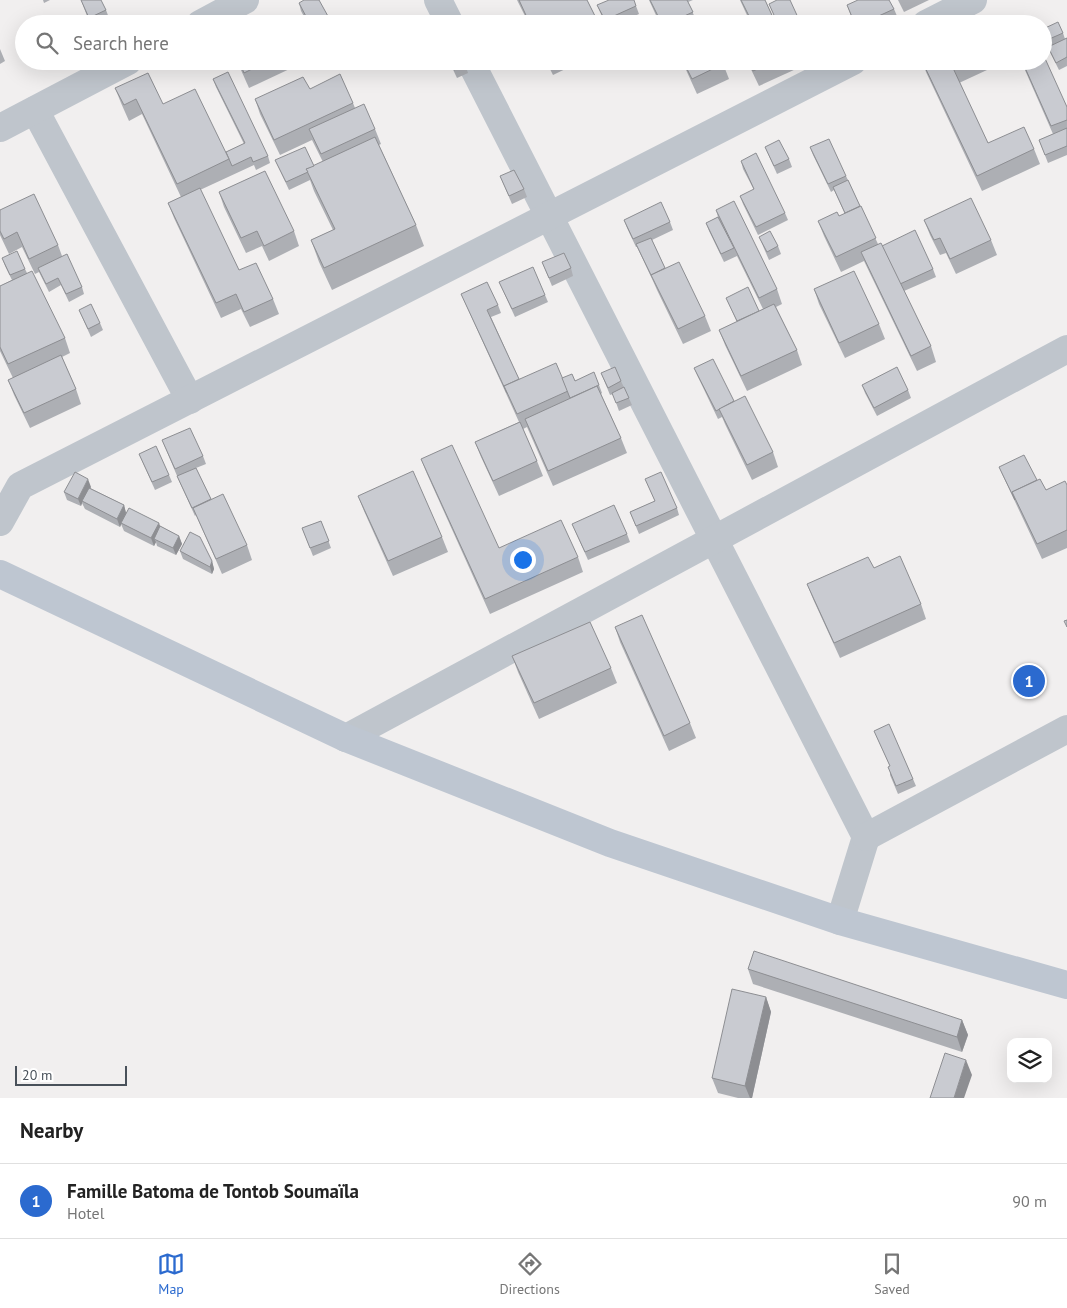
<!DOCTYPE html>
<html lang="en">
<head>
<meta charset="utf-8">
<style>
	body { margin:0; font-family:"PT Sans",sans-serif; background:#f6f6f6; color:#222 }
	.controls { position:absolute; right:15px; bottom:15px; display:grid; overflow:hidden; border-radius:10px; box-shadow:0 5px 20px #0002 }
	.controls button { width:45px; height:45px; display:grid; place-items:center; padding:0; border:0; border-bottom:1px solid #e0e0e0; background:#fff; color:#222; font:25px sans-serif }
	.scale { position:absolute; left:15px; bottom:12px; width:112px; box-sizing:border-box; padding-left:5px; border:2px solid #49515a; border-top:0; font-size:14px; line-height:18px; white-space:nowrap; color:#49515a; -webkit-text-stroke:4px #fff; paint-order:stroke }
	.you { position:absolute; left:522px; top:559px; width:18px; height:18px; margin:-12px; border:4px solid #fff; border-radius:50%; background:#1a73e8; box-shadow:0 0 0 8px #1a73e833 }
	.badge { display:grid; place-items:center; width:32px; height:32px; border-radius:50%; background:#2b6acf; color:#fff; font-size:16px; font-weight:700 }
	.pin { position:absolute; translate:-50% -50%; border:2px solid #fff; box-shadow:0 1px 5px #0006 }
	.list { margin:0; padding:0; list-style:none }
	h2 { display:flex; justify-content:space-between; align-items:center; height:65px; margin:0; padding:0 20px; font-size:21px }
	h2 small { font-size:16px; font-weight:400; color:#767676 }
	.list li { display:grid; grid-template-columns:32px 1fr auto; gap:15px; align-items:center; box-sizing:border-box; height:75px; padding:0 20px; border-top:1px solid #e0e0e0 }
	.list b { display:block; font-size:19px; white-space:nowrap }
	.list p { margin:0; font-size:16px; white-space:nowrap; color:#767676 }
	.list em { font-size:16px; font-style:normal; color:#767676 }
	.icon { flex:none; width:28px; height:28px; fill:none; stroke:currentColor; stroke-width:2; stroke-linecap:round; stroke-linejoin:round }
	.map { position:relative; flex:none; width:1067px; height:1098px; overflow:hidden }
	.search { position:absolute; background:#fff; box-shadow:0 5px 20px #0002; left:15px; right:15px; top:15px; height:55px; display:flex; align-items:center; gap:12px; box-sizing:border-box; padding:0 18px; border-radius:28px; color:#767676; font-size:19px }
	.sheet { height:140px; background:#fff }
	nav { display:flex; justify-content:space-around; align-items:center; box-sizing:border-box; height:70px; border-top:1px solid #e0e0e0; background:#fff; font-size:14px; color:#767676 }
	nav a { display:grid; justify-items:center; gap:2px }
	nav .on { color:#2b6acf }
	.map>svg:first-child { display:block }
</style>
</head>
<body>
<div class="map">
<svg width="1067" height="1098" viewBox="0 0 1067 1098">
	<rect width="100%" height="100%" fill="#f1efef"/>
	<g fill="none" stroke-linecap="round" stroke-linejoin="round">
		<!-- minor -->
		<g stroke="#bfc5cc" stroke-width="28">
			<path d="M438,0L450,24"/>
			<path d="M200,24L245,0"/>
			<path d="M926,24L973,0"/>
			<path d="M470,61L866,837L840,921"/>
			<path d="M35,110L190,400"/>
			<path d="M0,128L128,61"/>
			<path d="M0,522L20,486L853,61"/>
			<path d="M346,738L1067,349"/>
			<path d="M866,837L1067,729"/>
		</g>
		<!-- secondary -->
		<path stroke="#bec6d1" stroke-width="28" d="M0,574L346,738L610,843L840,921L1067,985"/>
	</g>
	<!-- wall -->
	<g fill="#adafb4">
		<path d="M43,0H50L44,3Z"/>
		<path d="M81,0L106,10L109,18L96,24H90Z"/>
		<path d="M517,0H587L599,24H529Z"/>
		<path d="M649,0H693L688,2L696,20L704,24H660Z"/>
		<path d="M740,0H765L776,24H751Z"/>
		<path d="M898,0H929L904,12Z"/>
		<path d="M299,3L329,18L331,24H308L301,11Z"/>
		<path d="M597,5L636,6L639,14L617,24H605Z"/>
		<path d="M847,5L894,9L897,16L881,24H854Z"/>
		<path d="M1043,33H1063L1065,39L1067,38V66L1059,70L1051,54L1048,47L1049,46Z"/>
		<path d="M0,49L5,61L0,64Z"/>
		<path d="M237,61H297L298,65L249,88Z"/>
		<path d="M449,61H464L468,73L457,78Z"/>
		<path d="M546,61H582L553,75Z"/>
		<path d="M682,61H722L729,79L697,94Z"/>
		<path d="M747,61H793L796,69L759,86Z"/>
		<path d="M795,61H808L798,66Z"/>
		<path d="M922,61H983L987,70L959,83L988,143L1034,149L1040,164L982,191L926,72Z"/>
		<path d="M1021,61H1043L1067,107V155L1048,163L1039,140L1053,134Z"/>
		<path d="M213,79L268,156L270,163L256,170L254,165L200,190L239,270L273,299L279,314L250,327L241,309L221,318L174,218L168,203L181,197L142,114L129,121L121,103L115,88L163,104L226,152L244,144L216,87Z"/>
		<path d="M310,89L353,103L355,108L375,129L381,144L379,145L416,225L424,246L332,290L319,262L311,240L333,230L314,191L310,180L289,190L275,160L314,166L323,162L312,140L280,155L260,114L255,99Z"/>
		<path d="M765,147L789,159L792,167L777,174Z"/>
		<path d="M810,147L846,176L878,244L933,269L936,277L904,291L931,346L936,362L917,371L864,261L841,272L824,236L818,221L839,216L845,214L834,190L831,192L813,155Z"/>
		<path d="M741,161L785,213L788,220L758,235L743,204L740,196L754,190L743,169Z"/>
		<path d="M500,176L524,189L527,197L512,204Z"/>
		<path d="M219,192L294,231L299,246L269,261L262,246L246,253L224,207Z"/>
		<path d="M0,210L58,245L62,256L82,287L84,294L69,302L61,285L49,292L39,272L35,274L22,247L9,254L0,235Z"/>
		<path d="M716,210L777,289L782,304L776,307L797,350L802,365L747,391L725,345L719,330L737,322L726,298L759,311L763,309L737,256L724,262L709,231L706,223L718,217Z"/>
		<path d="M624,220L670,222L673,230L652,240L665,268L705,316L711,331L683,344L657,290L653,281L637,247H636L627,228Z"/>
		<path d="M924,220L991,240L997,255L956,274L946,253L940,255L930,235Z"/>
		<path d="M759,237L778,246L781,254L769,260Z"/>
		<path d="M2,258L25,269L27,273L65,338L70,353L62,357L76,389L81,404L30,428L14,395L8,380L13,378L0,351V286L12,280L5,266Z"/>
		<path d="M542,262L571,268L573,276L552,286Z"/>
		<path d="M499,282L545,295L548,302L515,317Z"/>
		<path d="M814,289L879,324L885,339L845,358L819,304Z"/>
		<path d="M461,294L498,305L501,313L491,317L519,379L562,378L599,385L602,393L601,394L621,438L627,453L553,486L527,427L523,429L537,461L543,476L499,496L481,457L475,442L519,422Z"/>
		<path d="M79,310L100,323L103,330L91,337Z"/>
		<path d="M694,368L734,401L773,452L778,467L752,480L725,424L722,417L718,419L697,375Z"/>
		<path d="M601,373L621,381L632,405L619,411L613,394L610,395Z"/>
		<path d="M862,385L908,390L911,398L877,416L865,393Z"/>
		<path d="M162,440L203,456L206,464L196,468L211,499L247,545L252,560L222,574L196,515L195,516L180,483Z"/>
		<path d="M139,454L169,475L172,482L155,490Z"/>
		<path d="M421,459L499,548L578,557L583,572L490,614L427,474Z"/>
		<path d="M999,467L1037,480L1046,490L1067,485V548L1042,559L1002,474Z"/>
		<path d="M645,479L677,508L679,515L639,534L630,512L655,501Z"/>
		<path d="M91,487L90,488L124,505L126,513L160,526L179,536L182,544L176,555L157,546L156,542L154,546L124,531L121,524L120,527L85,509L82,503L81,506L67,500L64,492Z"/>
		<path d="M358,496L442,537L448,552L393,576L364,511Z"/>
		<path d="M321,521L331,548L313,556L302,528Z"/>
		<path d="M572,524L627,534L630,542L588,560Z"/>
		<path d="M180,551L212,561L214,569L212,574L183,559Z"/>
		<path d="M874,568L921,604L926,619L840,658L813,599L807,584Z"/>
		<path d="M615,627L690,723L696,738L669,751L620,642Z"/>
		<path d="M512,656L611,668L617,683L539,719L518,672Z"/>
		<path d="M874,731L913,779L916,786L898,794L890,775V766Z"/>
		<path d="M748,969L962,1020L968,1035L962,1052L753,984Z"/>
		<path d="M766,997L771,1012L752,1098H738L718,1093L712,1078Z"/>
	</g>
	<!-- shaded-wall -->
	<g fill="#8d8e92">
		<path d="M88,479L91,487L83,502L82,501V503L81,506L78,499Z"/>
		<path d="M124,505L126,513L120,527L117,519Z"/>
		<path d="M159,523L162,531L154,539L156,542L154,546L151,538Z"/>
		<path d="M179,536L182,544L176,555L173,548Z"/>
		<path d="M212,561L214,569L212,574L210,567Z"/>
		<path d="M766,997L771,1012L752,1098H750L745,1086Z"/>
		<path d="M962,1020L968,1035L962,1052L957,1037Z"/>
		<path d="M966,1060L972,1075L964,1098H954Z"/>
	</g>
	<!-- building -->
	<g fill="#c9cbd1" stroke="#8d8e92">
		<path d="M81,0H101L106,10L89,18Z"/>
		<path d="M304,0H319L329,18L316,24H310L299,3Z"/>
		<path d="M519,0H587L599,24H530Z"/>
		<path d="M609,0H634L636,6L605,20L597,5Z"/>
		<path d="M650,0H687L693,12L667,24H662Z"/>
		<path d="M741,0H765L776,24H753Z"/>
		<path d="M777,0H790L801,24H778L769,4Z"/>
		<path d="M858,0H889L894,9L861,24H855L847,5Z"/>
		<path d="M276,16L280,24H259Z"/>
		<path d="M701,17L704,24H687Z"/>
		<path d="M1058,22L1063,33L1047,40L1043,32V29Z"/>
		<path d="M1067,38V57L1056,63L1048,47Z"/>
		<path d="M1043,54L1067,107V120L1051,126L1022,61H1043Z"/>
		<path d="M239,61H268L244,73Z"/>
		<path d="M450,61H464L465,65L454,70Z"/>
		<path d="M683,61H722L723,64L692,79Z"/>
		<path d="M749,61H774L753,71Z"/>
		<path d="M922,61H968L953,68L988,143L1024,127L1034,149L977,176Z"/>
		<path d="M228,72L268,156L253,162L251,157L232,166L226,152L245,143L213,79Z"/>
		<path d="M148,73L163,104L195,89L229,159L177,184L136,99L124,105L115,88Z"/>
		<path d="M340,74L353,103L274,140L255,99L303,77L310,89Z"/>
		<path d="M364,104L375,129L321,154L309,129Z"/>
		<path d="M1067,128V146L1045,155L1039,140Z"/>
		<path d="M375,137L416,225L324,268L311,240L335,229L306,169Z"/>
		<path d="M829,139L846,176L828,184L810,147Z"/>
		<path d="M779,140L789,159L774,166L765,147Z"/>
		<path d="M305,147L314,166L306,169L308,172L286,182L275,160Z"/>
		<path d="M756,153L785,213L756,227L740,196L754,189L741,161Z"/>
		<path d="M514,170L524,189L509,196L500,176Z"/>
		<path d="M265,171L294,231L264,246L257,231L241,238L219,192Z"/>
		<path d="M848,180L860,206L845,213L833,187Z"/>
		<path d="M200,188L239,270L256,263L273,299L244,312L236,294L216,303L168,203Z"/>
		<path d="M34,194L58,245L29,259L17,232L4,239L0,231V210Z"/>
		<path d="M971,198L991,240L950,259L940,238L934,240L924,220Z"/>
		<path d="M734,201L777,289L759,298L716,210Z"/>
		<path d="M661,202L670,222L633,239L624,220Z"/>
		<path d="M861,206L876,238L836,257L818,221L837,212L839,216Z"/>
		<path d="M718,217L734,248L721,254L706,223Z"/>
		<path d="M915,230L933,269L900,284L882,246Z"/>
		<path d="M770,231L778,246L767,252L759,237Z"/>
		<path d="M651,238L665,268L651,275L636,244Z"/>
		<path d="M881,243L931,346L911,356L861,252Z"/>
		<path d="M17,251L25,269L10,275L2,258Z"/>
		<path d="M564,253L571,268L549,278L542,262Z"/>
		<path d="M67,254L82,287L66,294L58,278L46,284L38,268Z"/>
		<path d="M679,262L705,316L678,329L651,275Z"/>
		<path d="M533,267L545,295L512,309L499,282Z"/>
		<path d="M32,271L65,338L8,364L0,347V286Z"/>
		<path d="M854,271L879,324L839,343L814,289Z"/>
		<path d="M487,282L498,305L487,310L519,379L504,386L507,393L461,294Z"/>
		<path d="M748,287L759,311L737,321L726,298Z"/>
		<path d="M91,304L100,323L88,329L79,310Z"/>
		<path d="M774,304L797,350L741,376L719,330Z"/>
		<path d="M61,355L76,389L24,413L8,380Z"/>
		<path d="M713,359L734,401L716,411L694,368Z"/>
		<path d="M556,363L568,391L517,414L504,386Z"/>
		<path d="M615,367L621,381L608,388L601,373Z"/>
		<path d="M897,367L908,390L874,408L862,385Z"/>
		<path d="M594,372L599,385L570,398L562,378L572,374L575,381Z"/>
		<path d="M597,386L621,438L548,471L525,419Z"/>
		<path d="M624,387L629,398L616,403L612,393Z"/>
		<path d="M745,396L773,452L747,465L719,409Z"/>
		<path d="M520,422L537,461L493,481L475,442Z"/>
		<path d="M190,428L203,456L175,469L162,440Z"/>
		<path d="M452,445L499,548L561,520L578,557L485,599L421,459Z"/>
		<path d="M156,446L169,475L152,482L139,454Z"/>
		<path d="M1024,455L1037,480L1012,492L1015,500L999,467Z"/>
		<path d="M196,468L211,499L192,508L177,476Z"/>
		<path d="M413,471L442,537L388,561L358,496Z"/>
		<path d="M75,472L88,479L78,499L64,492Z"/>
		<path d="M661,472L677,508L636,526L630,512L655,501L645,479Z"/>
		<path d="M1040,479L1046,490L1065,481L1067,485V530L1037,544L1012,492Z"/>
		<path d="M89,488L124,505L117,519L82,501Z"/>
		<path d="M223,494L247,545L216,559L193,508Z"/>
		<path d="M614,505L627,534L585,552L572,524Z"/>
		<path d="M129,508L159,523L151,538L121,523Z"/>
		<path d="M321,521L329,541L310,548L302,528Z"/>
		<path d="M160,526L179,536L173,548L154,539Z"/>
		<path d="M190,532L200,537L212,561L210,567L180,551Z"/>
		<path d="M900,556L921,604L834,643L807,584L868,557L874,568Z"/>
		<path d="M642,615L690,723L664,736L615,627Z"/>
		<path d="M1067,620V627L1064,621Z"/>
		<path d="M590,622L611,668L534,703L512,656Z"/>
		<path d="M889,724L913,779L896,786L888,767L890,766L874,731Z"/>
		<path d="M754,951L962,1020L957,1037L748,969Z"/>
		<path d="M732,989L766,997L745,1086L712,1078Z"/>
		<path d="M945,1053L966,1060L954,1098H930Z"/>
	</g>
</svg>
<div class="controls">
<button><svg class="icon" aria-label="layers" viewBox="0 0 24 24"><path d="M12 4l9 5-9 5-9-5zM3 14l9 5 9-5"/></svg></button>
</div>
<div class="scale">20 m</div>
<div class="you"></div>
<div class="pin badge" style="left:1029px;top:681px">1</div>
<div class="search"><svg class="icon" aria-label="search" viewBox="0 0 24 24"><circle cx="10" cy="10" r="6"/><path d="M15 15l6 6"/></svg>Search here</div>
</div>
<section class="sheet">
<h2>Nearby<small></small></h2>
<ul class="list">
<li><span class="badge">1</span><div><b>Famille Batoma de Tontob Soumaïla</b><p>Hotel</p></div><em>90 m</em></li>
</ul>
</section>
<nav>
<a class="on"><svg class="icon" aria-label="map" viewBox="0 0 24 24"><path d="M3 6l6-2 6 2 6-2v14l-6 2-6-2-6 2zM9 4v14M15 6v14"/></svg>Map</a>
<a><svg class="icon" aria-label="directions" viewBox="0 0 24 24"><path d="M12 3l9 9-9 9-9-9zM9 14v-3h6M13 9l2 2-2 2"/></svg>Directions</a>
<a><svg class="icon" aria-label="saved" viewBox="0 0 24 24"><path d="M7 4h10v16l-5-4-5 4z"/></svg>Saved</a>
</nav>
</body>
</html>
